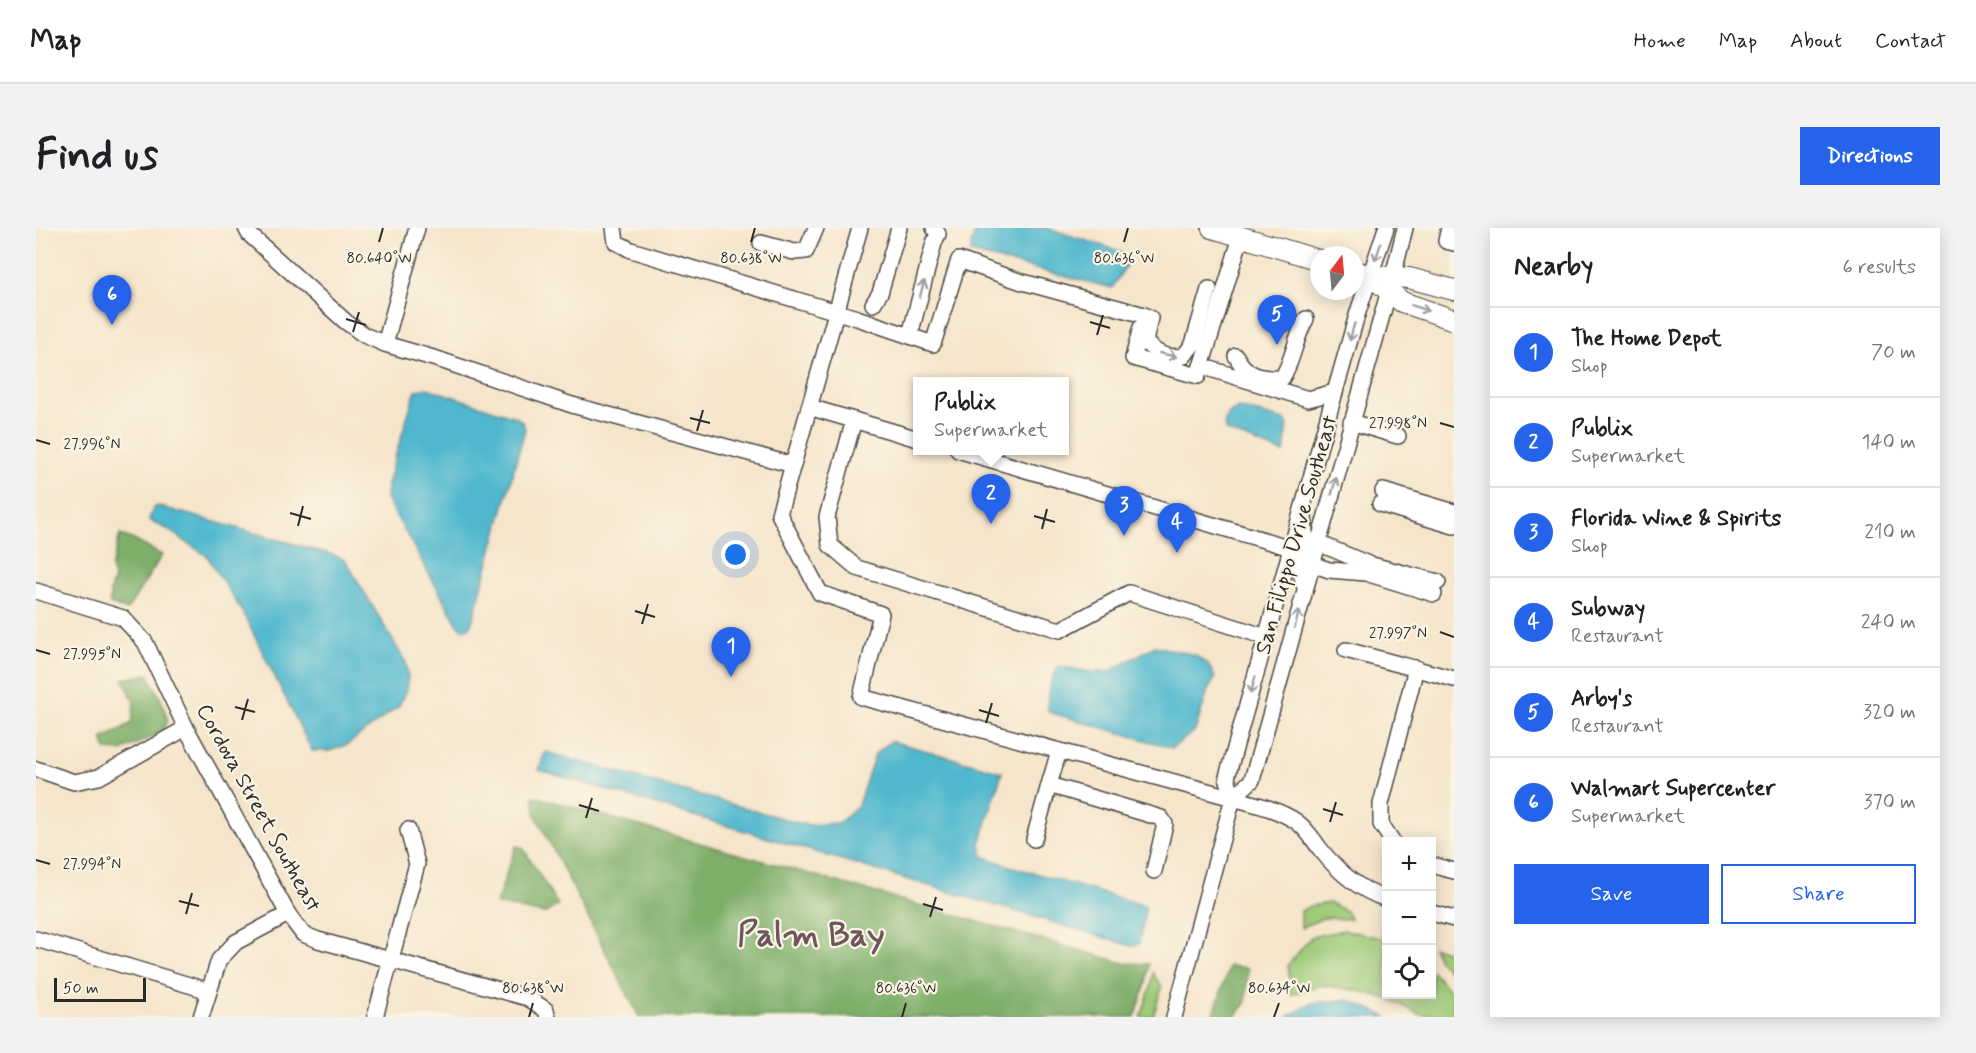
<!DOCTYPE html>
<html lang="en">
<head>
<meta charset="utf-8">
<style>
	body { margin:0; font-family:Mynerve,sans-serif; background:#f2f2f2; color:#202124 }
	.controls { position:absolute; right:18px; bottom:18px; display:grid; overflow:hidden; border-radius:0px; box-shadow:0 3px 15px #0003 }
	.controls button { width:54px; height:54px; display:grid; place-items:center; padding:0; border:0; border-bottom:2px solid #e0e0e0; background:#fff; color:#202124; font:30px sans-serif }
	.compass { position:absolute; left:1274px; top:18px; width:54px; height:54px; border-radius:50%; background:#fff; box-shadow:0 3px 15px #0003; rotate:16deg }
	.scale { position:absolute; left:18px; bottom:15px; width:92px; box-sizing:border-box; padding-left:6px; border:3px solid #2b2b2b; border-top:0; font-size:16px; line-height:21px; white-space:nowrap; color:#2b2b2b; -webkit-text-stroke:4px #fcf5e5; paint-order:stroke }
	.you { position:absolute; left:700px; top:327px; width:21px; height:21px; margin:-15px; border:4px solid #fff; border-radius:50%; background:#1a73e8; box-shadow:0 0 0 9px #1a73e833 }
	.badge { display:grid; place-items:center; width:39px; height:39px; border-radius:50%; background:#2563eb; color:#fff; font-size:20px; font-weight:700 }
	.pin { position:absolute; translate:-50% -50px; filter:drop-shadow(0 2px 3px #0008) }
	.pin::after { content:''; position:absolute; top:32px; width:21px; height:18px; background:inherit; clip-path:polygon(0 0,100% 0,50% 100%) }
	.popup { position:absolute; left:877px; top:149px; width:156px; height:78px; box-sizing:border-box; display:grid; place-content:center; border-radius:0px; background:#fff; filter:drop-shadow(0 2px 4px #0005); font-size:20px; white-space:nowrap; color:#757577 }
	.popup b { font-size:22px; color:#202124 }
	.popup::after { content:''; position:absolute; left:50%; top:100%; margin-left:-12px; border:12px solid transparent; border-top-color:#fff }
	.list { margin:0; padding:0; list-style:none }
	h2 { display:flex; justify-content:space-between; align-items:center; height:78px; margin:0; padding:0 24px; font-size:26px }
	h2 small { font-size:20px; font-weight:400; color:#757577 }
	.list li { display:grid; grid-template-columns:39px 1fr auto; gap:18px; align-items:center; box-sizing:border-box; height:90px; padding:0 24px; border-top:2px solid #e0e0e0 }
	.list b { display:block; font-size:22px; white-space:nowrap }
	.list p { margin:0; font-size:20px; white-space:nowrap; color:#757577 }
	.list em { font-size:20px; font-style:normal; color:#757577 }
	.actions { display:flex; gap:12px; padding:18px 24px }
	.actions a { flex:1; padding:14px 0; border:2px solid #2563eb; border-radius:0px; text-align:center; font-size:21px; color:#2563eb }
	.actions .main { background:#2563eb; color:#fff }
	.icon { flex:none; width:33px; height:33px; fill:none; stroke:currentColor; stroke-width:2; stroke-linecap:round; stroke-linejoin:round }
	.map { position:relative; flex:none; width:1418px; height:789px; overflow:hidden; border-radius:0px }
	header { display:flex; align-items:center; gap:36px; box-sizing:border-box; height:84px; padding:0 30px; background:#fff; border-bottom:2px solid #e0e0e0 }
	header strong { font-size:28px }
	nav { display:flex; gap:33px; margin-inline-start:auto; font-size:21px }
	.intro { display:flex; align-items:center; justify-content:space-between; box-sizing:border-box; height:144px; padding:0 36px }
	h1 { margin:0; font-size:42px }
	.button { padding:15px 27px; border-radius:0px; background:#2563eb; color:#fff; font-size:21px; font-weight:700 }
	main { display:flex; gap:36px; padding:0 36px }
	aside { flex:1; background:#fff; border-radius:0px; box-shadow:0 3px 15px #0003 }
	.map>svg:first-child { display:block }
</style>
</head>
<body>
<header>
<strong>Map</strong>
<nav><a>Home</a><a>Map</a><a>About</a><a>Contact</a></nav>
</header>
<div class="intro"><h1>Find us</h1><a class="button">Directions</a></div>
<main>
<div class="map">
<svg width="1418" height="789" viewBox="0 0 1418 789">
	<rect width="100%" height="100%" fill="#fcf5e5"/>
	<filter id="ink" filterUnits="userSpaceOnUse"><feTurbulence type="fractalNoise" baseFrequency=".0167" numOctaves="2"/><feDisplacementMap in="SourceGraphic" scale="12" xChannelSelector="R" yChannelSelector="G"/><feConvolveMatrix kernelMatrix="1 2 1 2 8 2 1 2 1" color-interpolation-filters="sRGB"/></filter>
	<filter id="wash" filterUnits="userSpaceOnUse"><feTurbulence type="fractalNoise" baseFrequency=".008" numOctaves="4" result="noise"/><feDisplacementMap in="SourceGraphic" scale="24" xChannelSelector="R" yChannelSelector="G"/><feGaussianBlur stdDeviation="1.35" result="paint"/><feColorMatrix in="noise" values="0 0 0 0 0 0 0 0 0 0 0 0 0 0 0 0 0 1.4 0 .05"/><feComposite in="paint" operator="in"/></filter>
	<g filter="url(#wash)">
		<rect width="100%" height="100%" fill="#f5e5cb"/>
		<!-- green -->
		<g fill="#9ecb79" stroke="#647b52" stroke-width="1.5">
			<path d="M1294,675L1310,683L1314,691L1287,690L1265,700V683L1274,678Z"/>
			<path d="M1308,702L1350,711V766H1396V743L1418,768V789L1383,786L1355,772L1324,763L1284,757L1254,767L1252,737L1275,709Z"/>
			<path d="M1397,719L1418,725V748L1403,733Z"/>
			<path d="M1117,745L1126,759L1117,789H1105L1115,758Z"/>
		</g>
		<!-- forest -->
		<g fill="#7eaf69" stroke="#546d4a" stroke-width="1.5">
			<path d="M84,307L94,310L126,327L91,382L74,376V364L78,349L75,340Z"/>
			<path d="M112,446L125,471L132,493L125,505L85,523L70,522L66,511L96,495L98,474L87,451Z"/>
			<path d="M498,568L1088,735L1113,736L1110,756L1099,789H603L499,586Z"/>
			<path d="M480,618L487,620L522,677L508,686L460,676Z"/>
			<path d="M1193,738L1212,740L1210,774L1200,789H1177Z"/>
		</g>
		<!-- water -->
		<g fill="#50b8ce" stroke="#3e727c" stroke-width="1.5">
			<path d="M941,0H1011L1083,23L1091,29V36L1076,60L935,25V17Z"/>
			<path d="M391,160L482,190L487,195L489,201L437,391L433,400L428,401L422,397L350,270L351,256L378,167L381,162Z"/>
			<path d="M1203,180L1248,192L1252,197L1248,225L1190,203L1188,196L1193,185Z"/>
			<path d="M122,278L304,329L310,333L370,435L372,450L371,460L362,479L312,516L294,523H276L206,383L171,328L129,300L113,292L117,280Z"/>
			<path d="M1119,418L1159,427L1172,436L1179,450L1172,462L1159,503L1136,520L1012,484C1010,468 1015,451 1023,438L1054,444H1073Z"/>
			<path d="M855,513L966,544L944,616L947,628L971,637L1110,678L1103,716L1096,718L503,542L509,524L770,597L803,595L822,577L839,526Z"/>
			<path d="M1312,772L1352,789H1251L1277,775Z"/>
		</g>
	</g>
	<g filter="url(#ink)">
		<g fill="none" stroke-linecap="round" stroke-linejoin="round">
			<!-- minor casing -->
			<g stroke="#494743" stroke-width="18">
				<g id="minor">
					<path d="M210,0L213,6L310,94L328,107L349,116L404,132L536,177L757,237"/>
					<path d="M578,0L580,14L595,22L821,90L897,116L923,32L983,53L1108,87L1114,90L1109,114C1121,126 1131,131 1148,128L1157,116L1173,61"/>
					<path d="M824,0L743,286L784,365L845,386L825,469L1197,570C1219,576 1242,581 1261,594C1272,602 1277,612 1285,622C1303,645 1324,662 1350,671"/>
					<path d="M1413,0L1410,13L1418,15"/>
					<path d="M725,15L758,24L770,23L780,0"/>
					<path d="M837,76L844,65L863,0"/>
					<path d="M1105,99L1097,130L1162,148"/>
					<path d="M874,107L898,15L902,6L898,0"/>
					<path d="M349,116L381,0"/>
					<path d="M1200,128C1210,148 1225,151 1246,150C1258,131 1259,109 1270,91"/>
					<path d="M1165,138L1272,171L1299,164"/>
					<path d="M1164,142L1205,9"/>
					<path d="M773,179L882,211"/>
					<path d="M818,192L791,289L794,317L821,340L1024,402L1093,365L1230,409"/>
					<path d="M1315,194L1362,208"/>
					<path d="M922,222L1255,320L1261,328L1268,357"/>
					<path d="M1347,263L1418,284"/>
					<path d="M1344,276L1418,298"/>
					<path d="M1268,288L1269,305L1276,335"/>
					<path d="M1282,315L1332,336L1402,354"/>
					<path d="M1276,336L1293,342L1330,345L1398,366"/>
					<path d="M0,363L87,390L109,414L150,500L252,686L267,706L282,712L492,770L510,782L512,789"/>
					<path d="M1310,422L1418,451"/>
					<path d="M1023,523L1013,557L1125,590L1129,596L1118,643"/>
					<path d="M0,541L38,554L63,549L150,500"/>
					<path d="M1197,570L1216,552L1357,48L1369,0"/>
					<path d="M998,611L1013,557"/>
					<path d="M1357,614L1345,596V576L1380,440"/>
					<path d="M1396,637L1418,643"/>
					<path d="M1396,685L1418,691"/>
					<path d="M0,711L173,763"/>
					<path d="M165,789L183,732L200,714L252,686"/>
					<path d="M339,789L381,636L372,602"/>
					<path d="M1138,789L1197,570L1191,549L1299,164L1321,87L1350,0"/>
				</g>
			</g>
			<!-- major casing -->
			<g stroke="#494743" stroke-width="22">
				<g id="major">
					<path d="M1176,0L1283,32"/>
					<path d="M1319,43L1335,48L1373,50L1418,62"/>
					<path d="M1335,48L1366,74L1418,92"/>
				</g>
			</g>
			<!-- minor -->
			<use href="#minor" stroke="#fff" stroke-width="15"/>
			<!-- major -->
			<use href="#major" stroke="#fff" stroke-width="20"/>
		</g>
		<!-- one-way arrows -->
		<defs><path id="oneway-shaft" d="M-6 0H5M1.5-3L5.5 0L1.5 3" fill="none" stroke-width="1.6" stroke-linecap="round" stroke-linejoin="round" transform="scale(1.5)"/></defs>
		<g stroke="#a0a0a0">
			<use href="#oneway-shaft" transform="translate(1342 24) rotate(108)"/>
			<use href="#oneway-shaft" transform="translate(886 61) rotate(-75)"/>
			<use href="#oneway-shaft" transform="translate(1384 80) rotate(18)"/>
			<use href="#oneway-shaft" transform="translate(1316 104) rotate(106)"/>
			<use href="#oneway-shaft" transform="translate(1132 127) rotate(13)"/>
			<use href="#oneway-shaft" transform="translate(1298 258) rotate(-74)"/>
			<use href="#oneway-shaft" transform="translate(1261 391) rotate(-75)"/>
			<use href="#oneway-shaft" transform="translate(1217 457) rotate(106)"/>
		</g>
	</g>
	<!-- ticks -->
	<path fill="none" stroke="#2b2b2b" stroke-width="2" d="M343,14L347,0M715,14L719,0M1088,14L1092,0M310,91L330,97M1054,94L1074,100M317,104L323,84M1061,107L1067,87M654,190L674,195M1404,195L1418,199M661,203L667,182M0,212L14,216M254,285L275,291M998,288L1019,294M262,298L267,278M1006,301L1011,281M599,383L619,389M606,396L612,376M1404,404L1418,409M0,422L14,426M199,479L219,484M943,482L963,488M206,492L212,471M950,495L956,475M543,577L563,583M1287,581L1307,587M550,590L556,570M1294,594L1300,574M0,632L14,636M143,673L163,678M887,676L907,682M150,686L156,665M894,689L900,669M493,789L497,775M866,789L870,775M1238,789L1243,775"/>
	<g text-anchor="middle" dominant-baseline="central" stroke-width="4.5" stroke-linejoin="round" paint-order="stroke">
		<!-- street labels -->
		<g font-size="22" fill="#2b2b2b" stroke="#fcf5e5">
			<text transform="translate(1261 307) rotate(-74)">San Filippo Drive Southeast</text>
			<text transform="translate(222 580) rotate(61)">Cordova Street Southeast</text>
		</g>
		<!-- town labels -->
		<g font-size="34" font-weight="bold" fill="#6d565d" stroke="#fcf5e5">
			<text x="775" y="707">Palm Bay</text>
		</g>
	</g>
	<g font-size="15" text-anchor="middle" fill="#2b2b2b" stroke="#fcf5e5" stroke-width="4.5" stroke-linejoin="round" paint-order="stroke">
		<text x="343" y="35">80.640°W</text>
		<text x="715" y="35">80.638°W</text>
		<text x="1088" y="35">80.636°W</text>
		<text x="1362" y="200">27.998°N</text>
		<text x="56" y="221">27.996°N</text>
		<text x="1362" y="410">27.997°N</text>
		<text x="56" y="431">27.995°N</text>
		<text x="56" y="641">27.994°N</text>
		<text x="497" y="765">80.638°W</text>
		<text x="870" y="765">80.636°W</text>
		<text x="1243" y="765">80.634°W</text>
	</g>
</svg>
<div class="controls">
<button>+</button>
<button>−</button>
<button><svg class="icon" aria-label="locate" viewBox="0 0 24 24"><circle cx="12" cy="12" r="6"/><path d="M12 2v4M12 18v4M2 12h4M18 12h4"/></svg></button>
</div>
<svg class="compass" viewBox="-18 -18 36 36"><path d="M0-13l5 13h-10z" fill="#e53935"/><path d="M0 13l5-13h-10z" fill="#757577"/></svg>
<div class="scale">50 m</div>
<div class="you"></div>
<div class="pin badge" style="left:695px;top:449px">1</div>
<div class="pin badge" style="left:955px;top:296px">2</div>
<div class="popup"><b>Publix</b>Supermarket</div>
<div class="pin badge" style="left:1088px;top:308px">3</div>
<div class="pin badge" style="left:1141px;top:325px">4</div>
<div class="pin badge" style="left:1241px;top:117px">5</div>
<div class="pin badge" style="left:76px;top:97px">6</div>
</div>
<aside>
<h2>Nearby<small>6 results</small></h2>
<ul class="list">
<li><span class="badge">1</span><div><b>The Home Depot</b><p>Shop</p></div><em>70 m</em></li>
<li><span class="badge">2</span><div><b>Publix</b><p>Supermarket</p></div><em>140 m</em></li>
<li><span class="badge">3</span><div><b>Florida Wine &amp; Spirits</b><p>Shop</p></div><em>210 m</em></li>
<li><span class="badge">4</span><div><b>Subway</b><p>Restaurant</p></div><em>240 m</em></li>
<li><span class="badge">5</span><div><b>Arby's</b><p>Restaurant</p></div><em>320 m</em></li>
<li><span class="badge">6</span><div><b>Walmart Supercenter</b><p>Supermarket</p></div><em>370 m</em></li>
</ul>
<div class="actions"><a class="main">Save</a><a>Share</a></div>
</aside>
</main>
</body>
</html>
